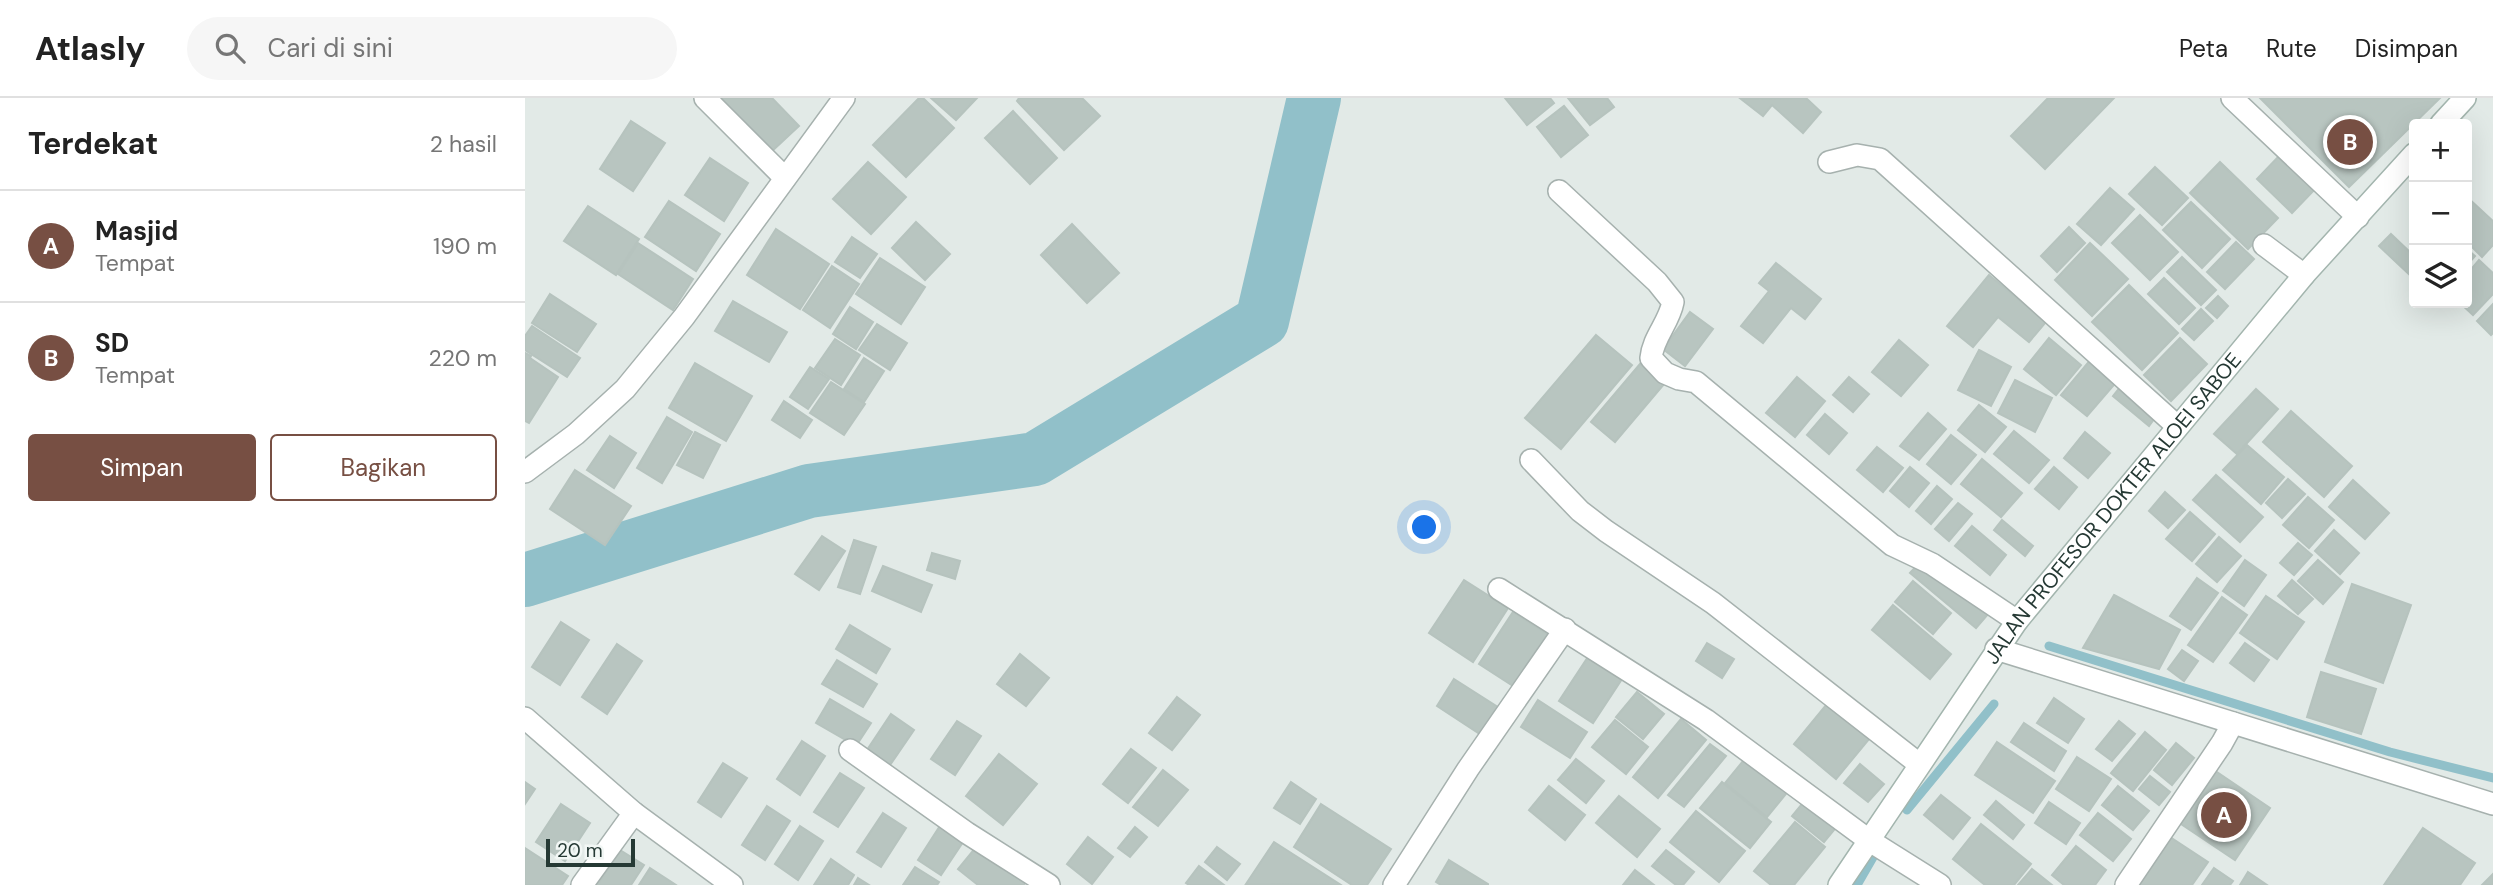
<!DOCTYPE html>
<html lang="id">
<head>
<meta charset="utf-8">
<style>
	body { margin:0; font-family:"DM Sans",sans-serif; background:#f6f6f6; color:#222 }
	.controls { position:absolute; right:21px; top:21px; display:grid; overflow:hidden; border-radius:7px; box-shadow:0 7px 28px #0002 }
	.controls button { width:63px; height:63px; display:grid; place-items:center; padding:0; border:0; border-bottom:2px solid #e0e0e0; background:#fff; color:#222; font:35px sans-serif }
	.scale { position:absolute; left:21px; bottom:18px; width:89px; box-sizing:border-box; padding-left:7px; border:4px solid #253934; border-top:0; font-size:19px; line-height:24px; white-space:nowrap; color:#253934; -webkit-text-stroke:5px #f2f7f5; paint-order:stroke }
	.you { position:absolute; left:900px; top:430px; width:24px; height:24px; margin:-18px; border:5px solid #fff; border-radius:50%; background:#1a73e8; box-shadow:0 0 0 10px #1a73e833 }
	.badge { display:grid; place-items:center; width:46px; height:46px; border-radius:50%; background:#774f43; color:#fff; font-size:23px; font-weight:700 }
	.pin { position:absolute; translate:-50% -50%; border:4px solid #fff; box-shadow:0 2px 7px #0006 }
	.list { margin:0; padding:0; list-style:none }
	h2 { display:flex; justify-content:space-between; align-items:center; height:91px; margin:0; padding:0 28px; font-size:30px }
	h2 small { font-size:23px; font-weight:400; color:#767676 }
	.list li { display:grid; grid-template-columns:46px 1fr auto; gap:21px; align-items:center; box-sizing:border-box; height:112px; padding:0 28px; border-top:2px solid #e0e0e0 }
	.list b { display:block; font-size:26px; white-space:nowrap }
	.list p { margin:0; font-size:23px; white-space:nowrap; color:#767676 }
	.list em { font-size:23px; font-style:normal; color:#767676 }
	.actions { display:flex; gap:14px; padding:21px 28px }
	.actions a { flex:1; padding:16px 0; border:2px solid #774f43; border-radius:7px; text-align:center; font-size:24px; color:#774f43 }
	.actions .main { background:#774f43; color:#fff }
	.icon { flex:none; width:38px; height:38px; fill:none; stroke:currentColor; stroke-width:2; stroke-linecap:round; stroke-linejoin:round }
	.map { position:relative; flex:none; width:1968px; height:787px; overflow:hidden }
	header { display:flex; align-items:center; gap:42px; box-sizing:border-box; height:98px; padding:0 35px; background:#fff; border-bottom:2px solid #e0e0e0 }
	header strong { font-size:33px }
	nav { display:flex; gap:38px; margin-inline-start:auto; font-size:24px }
	.search { width:490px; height:63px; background:#f6f6f6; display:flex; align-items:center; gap:18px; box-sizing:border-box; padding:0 24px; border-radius:38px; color:#767676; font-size:26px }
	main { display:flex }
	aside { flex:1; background:#fff }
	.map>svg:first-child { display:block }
</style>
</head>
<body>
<header>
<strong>Atlasly</strong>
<div class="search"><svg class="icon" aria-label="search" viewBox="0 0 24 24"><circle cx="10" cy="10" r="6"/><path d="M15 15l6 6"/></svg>Cari di sini</div>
<nav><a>Peta</a><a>Rute</a><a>Disimpan</a></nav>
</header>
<main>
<aside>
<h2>Terdekat<small>2 hasil</small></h2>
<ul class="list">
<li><span class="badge">A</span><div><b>Masjid</b><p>Tempat</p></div><em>190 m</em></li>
<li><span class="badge">B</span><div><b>SD</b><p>Tempat</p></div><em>220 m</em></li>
</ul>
<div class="actions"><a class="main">Simpan</a><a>Bagikan</a></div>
</aside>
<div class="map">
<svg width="1968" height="787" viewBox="0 0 1968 787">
	<rect width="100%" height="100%" fill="#e2eae7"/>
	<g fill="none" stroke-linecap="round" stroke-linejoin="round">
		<!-- stream -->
		<g stroke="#91c0c9" stroke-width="9">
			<path d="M1524,548L1865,654L1968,680"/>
			<path d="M1382,712L1469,606"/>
			<path d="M1332,787L1351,754"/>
		</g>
		<!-- river -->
		<path stroke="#91c0c9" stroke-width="54" d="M0,482L284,393L510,361L737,223L789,0"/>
	</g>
	<!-- building -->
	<g fill="#b8c5c0" stroke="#b6c3be" stroke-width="2">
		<path d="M194,0H247L274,28L246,54Z"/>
		<path d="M394,0H398L429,30L381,79L348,47Z"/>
		<path d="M406,0H452L431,22Z"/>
		<path d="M494,0H557L575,18L539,52L492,3Z"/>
		<path d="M980,0H1025L1029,5L1002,27Z"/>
		<path d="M1043,0H1082L1089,9L1065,27Z"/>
		<path d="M1281,0L1296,14L1278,35L1247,7L1238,18L1216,1Z"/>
		<path d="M1523,0H1589L1520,71L1486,38Z"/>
		<path d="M1735,0H1915L1824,89Z"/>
		<path d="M1039,8L1063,37L1036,59L1012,29Z"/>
		<path d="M488,13L532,60L505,86L460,40Z"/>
		<path d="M106,23L140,45L108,93L75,71Z"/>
		<path d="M1757,55L1792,89L1767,115L1732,81Z"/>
		<path d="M185,60L223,85L199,123L160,97Z"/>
		<path d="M343,64L381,99L346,136L308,101Z"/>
		<path d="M1695,64L1753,120L1723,151L1665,95Z"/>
		<path d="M1630,69L1663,100L1637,127L1604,96Z"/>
		<path d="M1585,90L1609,111L1576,147L1552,126Z"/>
		<path d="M1942,99L1968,123V147L1957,159L1942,144Z"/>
		<path d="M144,103L195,136L171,173L120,139Z"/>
		<path d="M1666,104L1705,141L1677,170L1638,132Z"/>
		<path d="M63,108L114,141L91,177L39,143Z"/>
		<path d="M1615,117L1653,154L1625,182L1587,145Z"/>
		<path d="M391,124L425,156L400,182L367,150Z"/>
		<path d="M547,126L594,175L562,205L516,157Z"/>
		<path d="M1544,129L1560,145L1532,174L1516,158Z"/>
		<path d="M251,131L304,166L275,211L222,177Z"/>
		<path d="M1866,136L1889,158V181L1854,148Z"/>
		<path d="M327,139L352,156L335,180L310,164Z"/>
		<path d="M1711,144L1729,161L1700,191L1682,174Z"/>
		<path d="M113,145L168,181L148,212L93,176Z"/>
		<path d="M1565,145L1603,181L1567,218L1530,182Z"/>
		<path d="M1942,151L1950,158L1942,167Z"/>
		<path d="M1657,159L1691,192L1676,207L1642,174Z"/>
		<path d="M355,160L400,189L376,226L331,196Z"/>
		<path d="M1954,162L1968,175V196L1948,217L1935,205H1942V176Z"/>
		<path d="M1251,165L1296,201L1280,221L1266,210L1238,245L1216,228L1244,193L1234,185Z"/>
		<path d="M307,168L334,186L305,230L278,212Z"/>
		<path d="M1464,177L1521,224L1504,244L1473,219L1448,249L1422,228Z"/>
		<path d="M1639,180L1670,210L1654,226L1623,196Z"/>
		<path d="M1604,187L1653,235L1617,272L1567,224Z"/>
		<path d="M25,196L71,226L52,254L7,225Z"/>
		<path d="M1693,198L1703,208L1692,220L1681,210Z"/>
		<path d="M208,203L262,234L244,264L190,233Z"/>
		<path d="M1968,206V235L1966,237L1952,223Z"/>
		<path d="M325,209L348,224L331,251L308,236Z"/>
		<path d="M1676,211L1688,223L1669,242L1657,231Z"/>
		<path d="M1165,214L1188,231L1160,268L1138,251Z"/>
		<path d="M352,226L382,245L365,272L334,252Z"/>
		<path d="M7,228L55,260L42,279L0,252V238Z"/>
		<path d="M1071,237L1107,267L1036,351L1000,320Z"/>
		<path d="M1524,240L1556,267L1531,297L1499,271Z"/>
		<path d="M1655,240L1682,266L1646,303L1619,277Z"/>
		<path d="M310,241L335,257L316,287L290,270Z"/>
		<path d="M1374,242L1403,267L1376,298L1347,274Z"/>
		<path d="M1454,252L1486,269L1466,308L1433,292Z"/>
		<path d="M0,255L6,258L5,260L33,279L4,325L0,323Z"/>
		<path d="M339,260L359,273L339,304L319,291Z"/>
		<path d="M1567,260L1593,282L1562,318L1536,297Z"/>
		<path d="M170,265L227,298L201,343L144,310Z"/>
		<path d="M1115,266L1139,286L1090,344L1066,324Z"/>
		<path d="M285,269L304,281L283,311L265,299Z"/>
		<path d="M1272,279L1300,303L1270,339L1241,315Z"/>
		<path d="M1324,279L1344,296L1328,314L1308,297Z"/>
		<path d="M1490,282L1527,300L1510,334L1473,315Z"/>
		<path d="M306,284L340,306L319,337L285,315Z"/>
		<path d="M1596,288L1632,317L1624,328L1588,298Z"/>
		<path d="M1731,291L1753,311L1712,356L1689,336Z"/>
		<path d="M259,303L287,322L275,340L247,322Z"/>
		<path d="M1454,307L1481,329L1460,354L1433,332Z"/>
		<path d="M1766,313L1827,368L1799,399L1738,344Z"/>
		<path d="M1403,315L1421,331L1394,362L1375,348Z"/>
		<path d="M1300,316L1322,335L1304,356L1282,337Z"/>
		<path d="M142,319L167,334L137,385L112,370Z"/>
		<path d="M1489,333L1524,362L1504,385L1469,356Z"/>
		<path d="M170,334L195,347L178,380L152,367Z"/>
		<path d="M1560,334L1585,355L1563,380L1539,360Z"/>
		<path d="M1426,337L1451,357L1426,386L1402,366Z"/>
		<path d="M85,338L111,355L89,390L62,372Z"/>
		<path d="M1722,347L1759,379L1736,406L1698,372Z"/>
		<path d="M1352,349L1378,370L1358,394L1332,372Z"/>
		<path d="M1457,361L1497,395L1476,419L1436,386Z"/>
		<path d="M1385,369L1404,385L1384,409L1365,393Z"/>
		<path d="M1529,369L1552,389L1534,411L1510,391Z"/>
		<path d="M50,372L106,408L80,447L25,411Z"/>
		<path d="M1691,377L1738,419L1715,444L1668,402Z"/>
		<path d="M1763,381L1780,396L1757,420L1741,405Z"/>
		<path d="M1828,382L1864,415L1840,441L1804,409Z"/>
		<path d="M1412,388L1427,401L1406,426L1391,413Z"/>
		<path d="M1640,394L1660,412L1643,430L1624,413Z"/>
		<path d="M1783,399L1809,422L1784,450L1758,427Z"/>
		<path d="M1433,405L1447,416L1424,443L1410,431Z"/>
		<path d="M1665,414L1690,436L1667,463L1641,441Z"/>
		<path d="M1477,422L1508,448L1500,458L1469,432Z"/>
		<path d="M1447,428L1481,457L1465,477L1430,448Z"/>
		<path d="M1809,432L1834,455L1815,476L1790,453Z"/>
		<path d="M297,438L320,453L294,492L270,476Z"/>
		<path d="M1694,439L1716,458L1692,484L1671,466Z"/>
		<path d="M329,442L351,449L335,496L313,489Z"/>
		<path d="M1773,445L1787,457L1769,477L1755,465Z"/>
		<path d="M407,455L435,463L430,481L402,472Z"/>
		<path d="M1398,461L1463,516L1451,530L1385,475Z"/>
		<path d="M1720,462L1741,477L1719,508L1698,493Z"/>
		<path d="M1793,462L1818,484L1798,506L1773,483Z"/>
		<path d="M358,468L407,487L396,514L347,493Z"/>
		<path d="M1672,480L1693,495L1666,532L1645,518Z"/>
		<path d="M939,482L983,510L948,564L904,535Z"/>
		<path d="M1767,482L1788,501L1773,516L1753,498Z"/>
		<path d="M1388,483L1426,515L1408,536L1370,504Z"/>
		<path d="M1827,486L1886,507L1858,585L1800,564Z"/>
		<path d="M1589,497L1655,532L1634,571L1558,550Z"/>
		<path d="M1741,498L1779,524L1752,561L1715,535Z"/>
		<path d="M1697,499L1722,517L1688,564L1663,547Z"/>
		<path d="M1368,507L1426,556L1405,581L1347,532Z"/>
		<path d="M988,514L1030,541L996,593L954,566Z"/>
		<path d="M36,524L64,542L35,587L7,569Z"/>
		<path d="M325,527L365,551L351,575L311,551Z"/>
		<path d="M1182,545L1209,561L1197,580L1171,563Z"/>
		<path d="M1720,545L1744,562L1729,583L1705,565Z"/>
		<path d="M92,546L117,563L82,616L57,599Z"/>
		<path d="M1657,552L1673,563L1659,583L1643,571Z"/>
		<path d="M495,556L524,580L501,608L472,586Z"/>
		<path d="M1063,559L1097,581L1068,625L1034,603Z"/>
		<path d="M312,562L352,586L338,609L297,586Z"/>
		<path d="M1796,574L1851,591L1836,636L1782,619Z"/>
		<path d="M929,581L976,611L958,638L912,608Z"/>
		<path d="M1112,594L1139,616L1118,641L1091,619Z"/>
		<path d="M652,599L675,617L647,652L624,635Z"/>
		<path d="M1529,600L1559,621L1543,645L1512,625Z"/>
		<path d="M305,601L346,625L331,648L291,625Z"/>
		<path d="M1013,602L1062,634L1045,660L996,629Z"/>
		<path d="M1302,606L1345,640L1311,681L1269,646Z"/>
		<path d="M366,616L389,632L363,670L340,655Z"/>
		<path d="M1156,621L1181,642L1133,700L1108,679Z"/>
		<path d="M1090,622L1123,649L1101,676L1067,649Z"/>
		<path d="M432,623L456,638L430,677L406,661Z"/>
		<path d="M1594,623L1610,636L1587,663L1571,651Z"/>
		<path d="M1499,625L1541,653L1529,673L1486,644Z"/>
		<path d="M1620,634L1641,652L1608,693L1586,675Z"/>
		<path d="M277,643L300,658L275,697L252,681Z"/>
		<path d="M1472,644L1530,683L1508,715L1450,677Z"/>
		<path d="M1651,645L1669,660L1647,687L1629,672Z"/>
		<path d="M1185,646L1201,658L1159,709L1143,697Z"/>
		<path d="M606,651L631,670L603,705L578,686Z"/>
		<path d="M474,656L512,686L478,727L441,698Z"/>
		<path d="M1223,657L1265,691L1242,719L1200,685Z"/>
		<path d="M1552,659L1586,681L1564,713L1531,691Z"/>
		<path d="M1051,661L1079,683L1061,705L1033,682Z"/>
		<path d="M198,665L222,680L196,719L173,704Z"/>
		<path d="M1335,666L1359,686L1343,704L1319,685Z"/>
		<path d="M638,672L663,692L633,728L608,709Z"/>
		<path d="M1689,672L1745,710L1710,762L1653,724Z"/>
		<path d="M315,675L339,690L313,729L289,714Z"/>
		<path d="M1625,678L1645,694L1634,707L1614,691Z"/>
		<path d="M0,684L10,691L0,706Z"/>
		<path d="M766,684L791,701L775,726L749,710Z"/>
		<path d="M1197,684L1246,724L1225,750L1175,710Z"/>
		<path d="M1024,688L1060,717L1040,742L1004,712Z"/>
		<path d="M1593,688L1624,713L1608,732L1577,707Z"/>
		<path d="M1416,697L1445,720L1428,741L1399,717Z"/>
		<path d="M1094,698L1135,731L1112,759L1071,725Z"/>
		<path d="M1282,700L1314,726L1299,744L1267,718Z"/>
		<path d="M1471,703L1499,727L1488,741L1459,717Z"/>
		<path d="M1524,704L1555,725L1541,746L1510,725Z"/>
		<path d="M36,706L65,725L40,763L11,744Z"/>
		<path d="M796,706L866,751L842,787H827L769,749Z"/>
		<path d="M242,708L265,723L240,762L217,747Z"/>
		<path d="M1171,713L1220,753L1194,784L1145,744Z"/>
		<path d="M358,715L381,730L356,769L332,754Z"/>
		<path d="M1573,715L1606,741L1588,763L1555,737Z"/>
		<path d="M418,723L442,738L416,777L393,762Z"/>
		<path d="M1270,724L1300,749L1269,787H1246L1229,773Z"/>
		<path d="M1456,726L1506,766L1489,787H1460L1428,761Z"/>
		<path d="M275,728L298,743L273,782L250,766Z"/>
		<path d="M610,729L622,739L605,759L593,750Z"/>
		<path d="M1898,730L1950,765L1935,787H1859Z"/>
		<path d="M1642,737L1683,764L1667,787H1610Z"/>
		<path d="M563,739L588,759L567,786L542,766Z"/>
		<path d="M749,744L816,787L721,786Z"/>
		<path d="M452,748L500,785L499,787H453L433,771Z"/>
		<path d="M1551,748L1581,772L1570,787H1539L1527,777Z"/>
		<path d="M692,749L715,766L702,782L680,764Z"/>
		<path d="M0,750L43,778L37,787H0Z"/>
		<path d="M95,752L119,767L106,787H72Z"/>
		<path d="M1141,752L1169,774L1158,787H1151L1127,768Z"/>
		<path d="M306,761L329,777L323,787H289Z"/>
		<path d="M924,762L963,786V787H916L911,784Z"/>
		<path d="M674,768L699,787H664L661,785Z"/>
		<path d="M390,769L414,784L412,787H378Z"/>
		<path d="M125,770L151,787H114Z"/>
		<path d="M1689,770L1708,783L1705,787H1677Z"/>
		<path d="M1507,771L1527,787H1493Z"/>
		<path d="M1110,772L1129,787H1098Z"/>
		<path d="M1723,774L1742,787H1715Z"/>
		<path d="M1968,776V787H1957Z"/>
		<path d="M333,780L344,787H329Z"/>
	</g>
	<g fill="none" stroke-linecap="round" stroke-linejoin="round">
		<!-- street casing -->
		<g stroke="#a6b1ae" stroke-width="24">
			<g id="street">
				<path d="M180,0L260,80"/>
				<path d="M1707,0L1833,119"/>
				<path d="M1304,64L1332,57L1355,61L1652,328"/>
				<path d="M1034,93L1132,184L1148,204C1144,225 1128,239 1126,260L1140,275L1154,281L1171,284L1367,447L1407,466L1492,523"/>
				<path d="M1739,147L1779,177"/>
				<path d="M1006,362L1055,413L1081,433L1188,505L1394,666"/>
				<path d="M0,374L51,336L100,291L159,219L319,0"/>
				<path d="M974,491L1181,622L1345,743L1415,787"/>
				<path d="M1471,551L1968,706"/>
				<path d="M0,620L109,715L207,787"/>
				<path d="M325,652L442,735L524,787"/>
				<path d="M57,787L109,715"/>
				<path d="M869,787L943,671L1040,531"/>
				<path d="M1601,787L1697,645L1708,625"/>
			</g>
		</g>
		<!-- secondary casing -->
		<g stroke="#a3b5ae" stroke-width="24">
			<g id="secondary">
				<path d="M1916,26L1940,0"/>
				<path id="s1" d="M1314,787L1492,523L1779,177L1889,56"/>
			</g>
		</g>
		<!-- street -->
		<use href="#street" stroke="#fff" stroke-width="21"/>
		<!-- secondary -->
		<use href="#secondary" stroke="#fff" stroke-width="21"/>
	</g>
	<g text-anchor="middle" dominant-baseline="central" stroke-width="5" stroke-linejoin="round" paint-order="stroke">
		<!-- street labels -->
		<g font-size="21" fill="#253934" stroke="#f2f7f5">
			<text stroke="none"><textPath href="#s1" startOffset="466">JALAN PROFESOR DOKTER ALOEI SABOE</textPath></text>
		</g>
	</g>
</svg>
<div class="controls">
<button>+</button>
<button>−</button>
<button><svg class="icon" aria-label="layers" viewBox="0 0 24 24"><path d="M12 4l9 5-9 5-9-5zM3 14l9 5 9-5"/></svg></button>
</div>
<div class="scale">20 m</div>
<div class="you"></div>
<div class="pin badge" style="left:1699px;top:717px">A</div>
<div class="pin badge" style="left:1825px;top:44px">B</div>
</div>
</main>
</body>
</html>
